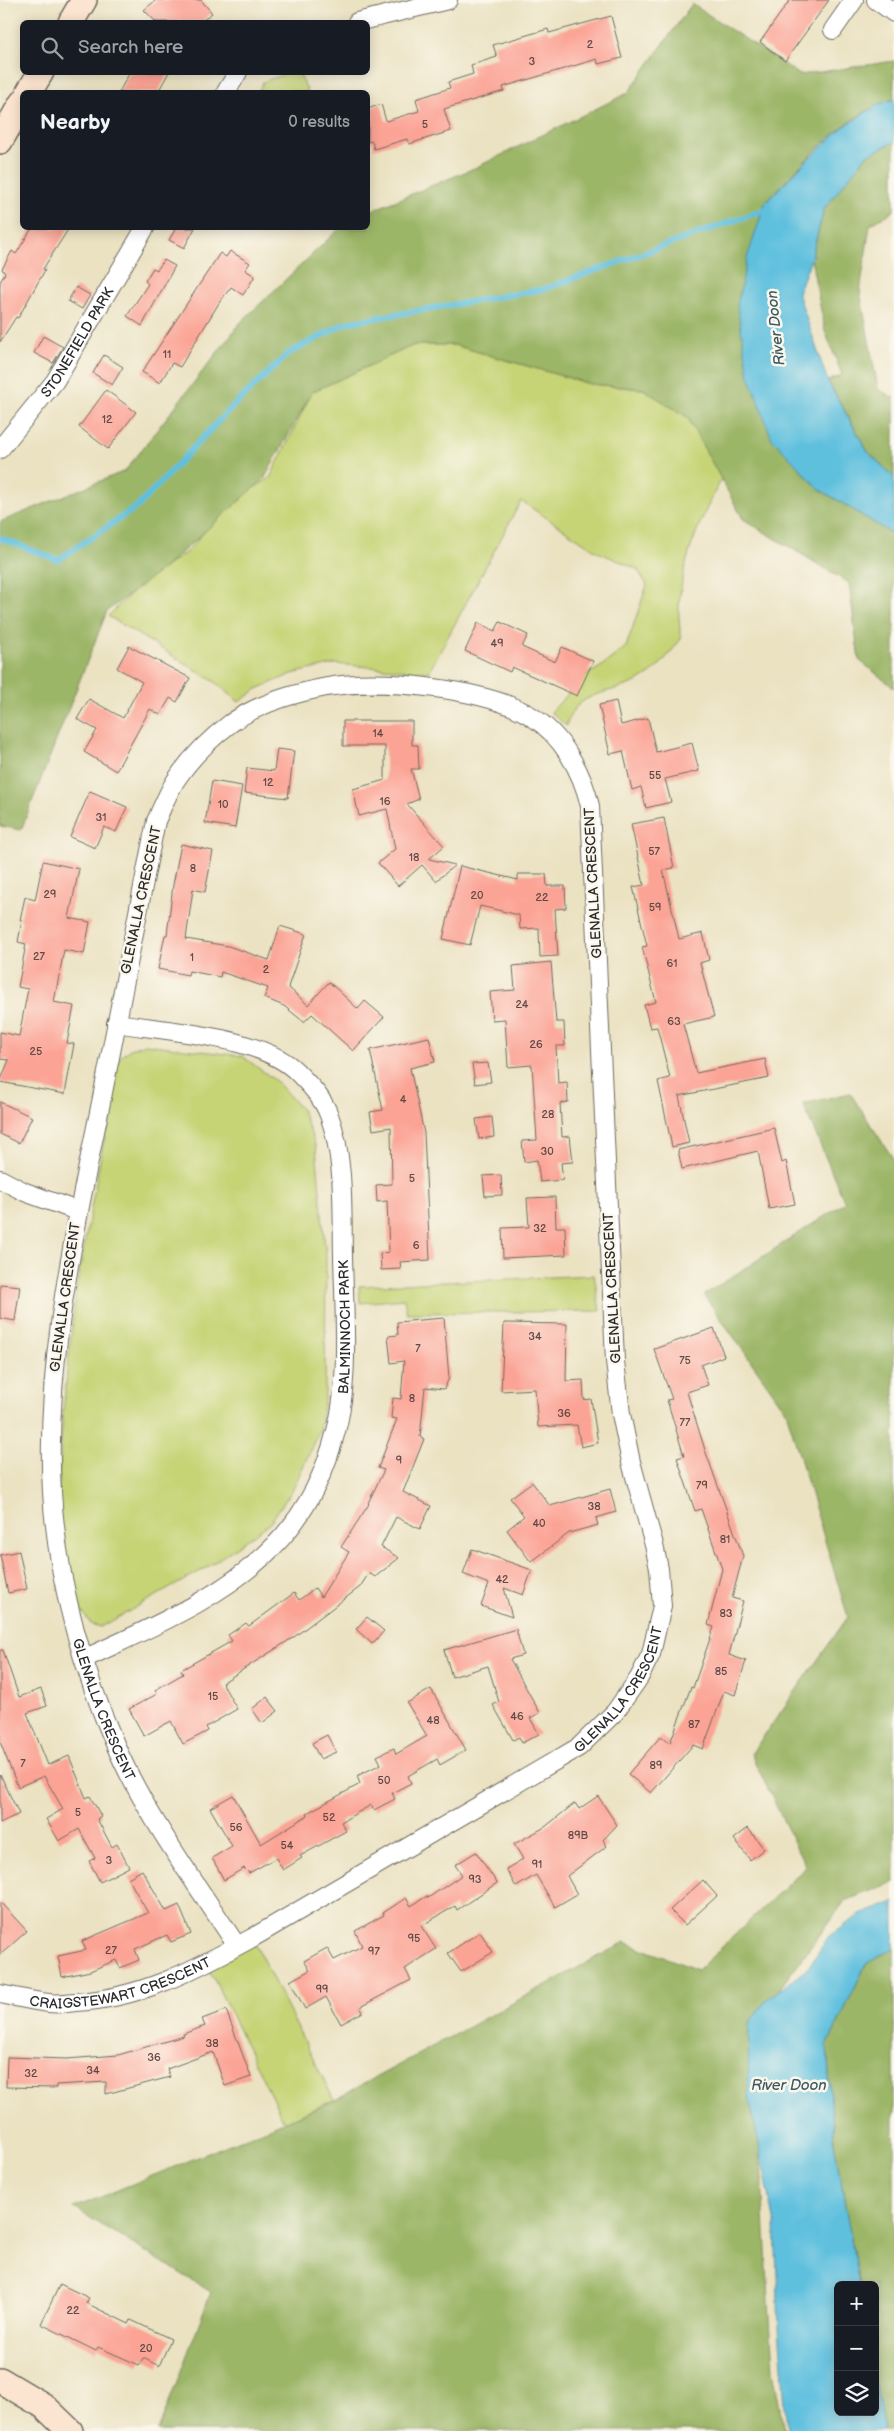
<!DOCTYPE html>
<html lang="en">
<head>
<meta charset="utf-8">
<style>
	body { margin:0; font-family:"Balsamiq Sans",sans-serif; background:#20242c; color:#f1f3f6 }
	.controls { position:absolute; right:15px; bottom:15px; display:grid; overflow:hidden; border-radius:8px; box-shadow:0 2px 12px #0003 }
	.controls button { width:45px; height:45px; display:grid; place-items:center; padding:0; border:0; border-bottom:1px solid #363941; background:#171b24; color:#f1f3f6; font:25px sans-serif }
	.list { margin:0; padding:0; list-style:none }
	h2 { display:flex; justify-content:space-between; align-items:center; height:65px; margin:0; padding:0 20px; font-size:21px }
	h2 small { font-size:16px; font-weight:400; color:#9ea1a6 }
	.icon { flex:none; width:28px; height:28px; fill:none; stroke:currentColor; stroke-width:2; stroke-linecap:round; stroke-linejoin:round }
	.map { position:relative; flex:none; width:894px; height:2431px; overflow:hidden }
	.search { position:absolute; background:#171b24; box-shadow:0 2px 12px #0003; left:20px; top:20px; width:350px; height:55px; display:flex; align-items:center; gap:12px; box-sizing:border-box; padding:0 18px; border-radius:8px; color:#9ea1a6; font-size:19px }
	.panel { position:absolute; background:#171b24; box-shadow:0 2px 12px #0003; left:20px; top:90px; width:350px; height:140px; border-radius:8px }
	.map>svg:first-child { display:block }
</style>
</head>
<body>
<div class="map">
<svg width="894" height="2431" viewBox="0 0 894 2431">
	<rect width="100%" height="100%" fill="#fbf7ec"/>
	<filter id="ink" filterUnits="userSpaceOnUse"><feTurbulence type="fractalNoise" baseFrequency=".02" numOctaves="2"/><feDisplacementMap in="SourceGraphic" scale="10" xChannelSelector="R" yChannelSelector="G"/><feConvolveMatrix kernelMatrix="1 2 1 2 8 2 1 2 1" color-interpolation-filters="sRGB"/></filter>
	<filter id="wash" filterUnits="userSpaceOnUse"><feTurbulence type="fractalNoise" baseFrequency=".0096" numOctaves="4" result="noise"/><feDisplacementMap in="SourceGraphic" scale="20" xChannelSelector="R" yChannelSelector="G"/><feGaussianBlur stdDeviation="1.12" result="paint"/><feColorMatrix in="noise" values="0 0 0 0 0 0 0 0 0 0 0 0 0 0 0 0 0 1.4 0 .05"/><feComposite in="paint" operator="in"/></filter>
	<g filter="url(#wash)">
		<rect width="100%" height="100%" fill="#ebe2c2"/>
		<!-- green -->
		<g fill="#c6d476" stroke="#788050">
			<path d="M290,72L299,73L308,92H258L263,82Z"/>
			<path d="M414,345H454L590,384L643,389L688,417L722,478C701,518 682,559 679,605C678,616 680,628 681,639C669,654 657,672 640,680C612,695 576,689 566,726L551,712L567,695L579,679L599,668L626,647L647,585L637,569L598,552L521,501L429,672L335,664L292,674L257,689L239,702L215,682L108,616L140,585L188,551L228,504L270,478L312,392Z"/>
			<path d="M145,1044L242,1056L276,1081L302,1110L316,1147L326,1257L325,1393L319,1431L293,1489L269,1524L206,1568L101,1627L91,1624L80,1609L56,1529L63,1411L76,1290L119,1058L130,1049Z"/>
			<path d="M594,1275L600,1311L407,1313L404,1299L360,1303L359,1286Z"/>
			<path d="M252,1938L334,2100L284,2122L206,1963Z"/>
		</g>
		<!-- forest -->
		<g fill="#9cb667" stroke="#647049">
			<path d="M692,4L800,75L894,61V99C842,115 802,165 765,203L819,489L894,535V688L859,660L849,583L743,519L687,417L643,389L590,384L454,345H414L312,392L264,479L163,569L107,611L21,830L0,826V522L125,471L241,322L340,228H368V212L477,167L628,93Z"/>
			<path d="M894,142V211L870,225L860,292L878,389L894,398V477L868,452L828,381L842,375L825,331L811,259L824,209L866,156Z"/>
			<path d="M850,1093L894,1160V1882L845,1901L753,2024L773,2370L784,2431H158L211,2292L74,2208L325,2105L625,1942L698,1970L806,1867L751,1754L848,1617L786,1411L704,1295L845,1203L803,1104Z"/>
			<path d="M894,1948V2431H884L875,2379V2285H859L834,2142L827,2046L866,1964Z"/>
		</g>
		<!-- water -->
		<g fill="#5fc0de" stroke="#457684">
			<path d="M894,99V142L866,156L824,209L811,259L798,293L828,382L868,452L894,477V535L819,489L772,439L749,376L737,306L747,258L765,203L802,165L842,128L877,105Z"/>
			<path d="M894,1902V1948L866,1964L827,2046L834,2142L859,2285H838V2412H875V2379L884,2431H787L779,2328L775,2224L748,2091L749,2024L766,2000L807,1969L829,1936L860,1915Z"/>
		</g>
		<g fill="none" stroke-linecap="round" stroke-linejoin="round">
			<!-- stream -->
			<path stroke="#5fc0de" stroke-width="6" d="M0,538L58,560L138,506L228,411L289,353L346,323L544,289L769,208"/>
		</g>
		<g id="blocks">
			<!-- building -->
			<g fill="#fba394">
				<path d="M156,0H201L212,13L201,22H156L144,10Z"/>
				<path d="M790,0H829L785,61L760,42Z"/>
				<path d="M611,16L622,58L598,64L597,59L560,70L503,87L504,91L444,109L451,131L409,144L407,139L374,149L372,141L368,142V109L381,104L386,121L419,111L416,99L450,88L448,82L473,74L471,65L497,57L493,45L548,29L549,33Z"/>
				<path d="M130,72H169L158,92H119Z"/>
				<path d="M32,228H69L43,269L45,270L18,318L16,317L0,342V282L5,273L2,269L12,251L16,254Z"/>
				<path d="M176,228H195L184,248L169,240Z"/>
				<path d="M230,251L250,263L245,270L255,276L243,295L231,287L219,303L180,367L172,363L160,383L142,372L220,253L226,257Z"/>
				<path d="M164,260L175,266L142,326L127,316L148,284L145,281L153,268L157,270Z"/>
				<path d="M76,287L90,295L82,309L68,301Z"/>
				<path d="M43,336L63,347L53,363L34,353Z"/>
				<path d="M104,355L123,367L112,385L93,373Z"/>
				<path d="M106,390L136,412L108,449L79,427Z"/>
				<path d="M500,622L528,635L522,647L555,662L562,647L593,661L577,696L512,667L510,672L465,651L478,623L495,631Z"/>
				<path d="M129,646L190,678L177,702L170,698L160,715L150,709L116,771L84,752L97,730L77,719L89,699L123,718L142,682L117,668Z"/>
				<path d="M616,701L621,725L648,718L656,752L692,743L699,771L665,779L671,802L646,808L641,787L632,790L623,751L610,754L599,705Z"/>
				<path d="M343,721H412V745H418L419,769H411L419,799L407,804L444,846L429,859L455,865L436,881L422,865L398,886L378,863L395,849L387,809L359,816L353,789L385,780V746H343Z"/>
				<path d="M277,749L294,751L288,798L244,793L247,768L274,771Z"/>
				<path d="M212,781L242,786L235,828L205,823Z"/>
				<path d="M90,791L127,807L116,832L104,827L95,848L70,837Z"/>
				<path d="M664,818L674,868L663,870L679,939L703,933L709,960L700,963L714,1017L683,1024L696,1073L765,1059L769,1078L679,1096L689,1143L672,1147L658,1081L670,1078L657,1027L650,1028L644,1005L656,1002L642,947L647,946L633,887L644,885L631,824Z"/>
				<path d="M181,844L213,851L205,892L193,889L186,939L228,946L269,960L280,926L306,934L288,987L308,1005L329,982L358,1009L365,1001L384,1017L353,1051L312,1014L304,1022L284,1006L264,998L268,988L221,972L220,977L189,971L188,975L158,969L165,935H167L173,885Z"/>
				<path d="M43,861L79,869L69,918L90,922L84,954L64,950L54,1002L74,1006L67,1043L74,1044L65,1094L0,1082L9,1060L0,1059V1032L19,1036L28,989L18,987L26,944L18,942L22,920H20L25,897L35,900Z"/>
				<path d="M460,866L518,880V874H546L547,886H565L566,908L555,909L558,956L540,957L539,928L520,929L519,915L480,906L470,945L443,939Z"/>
				<path d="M551,962L556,1022H564L565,1046H556L558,1083L567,1082L568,1102L560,1103L562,1137L570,1136L573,1162L561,1163L563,1180L540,1182L537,1160L524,1162L522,1141L537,1140L532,1065L508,1067L505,1019L492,1020L490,992L515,990L513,966Z"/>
				<path d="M429,1037L435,1062L410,1068L424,1133L430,1260L400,1262L401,1269L381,1270L380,1253L389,1252L387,1201L377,1202L376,1185L392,1184L391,1127L373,1130L370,1112L383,1110L370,1050Z"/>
				<path d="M488,1063L491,1082L475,1084L472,1064Z"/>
				<path d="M0,1102L32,1117L19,1143L0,1134Z"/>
				<path d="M492,1117L494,1137L479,1139L476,1119Z"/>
				<path d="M774,1128L782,1163L786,1161L795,1204L769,1209L758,1151L682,1169L678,1150Z"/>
				<path d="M501,1175L502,1195L485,1196L483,1176Z"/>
				<path d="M555,1197L556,1227H565L566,1255L503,1258L502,1228L529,1227L527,1198Z"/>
				<path d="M0,1284L20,1286L15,1321L0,1318Z"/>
				<path d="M444,1318L449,1378L444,1389L425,1387L420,1437L424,1439L403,1492L431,1506L420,1529L396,1517L381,1547L399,1558L375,1577L369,1573L360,1587L294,1637L222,1683L237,1709L206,1727L208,1731L183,1744L171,1721L144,1736L129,1709L157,1694L155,1690L183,1674L181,1670L232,1641L228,1635L246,1623L249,1626L294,1593L299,1600L315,1588L321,1597L349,1552L341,1547L369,1504L368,1503L384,1470L378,1468L397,1419L391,1418L393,1398L401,1399L404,1361L391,1363L388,1336L398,1335L397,1322Z"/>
				<path d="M504,1323L567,1324L566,1381L583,1380L584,1400L591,1399L598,1443L581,1447L577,1425L538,1427L535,1389L501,1391Z"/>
				<path d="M714,1328L724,1356L701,1365L708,1385L687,1392L705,1450L743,1556L732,1598L743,1601L729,1655L746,1661L735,1695L724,1691L703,1749L693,1745L651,1793L628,1774L661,1736L670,1743L691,1687L693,1688L714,1627L708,1625L722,1569L701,1509L695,1511L677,1458L684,1456L667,1400L672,1399L654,1349Z"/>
				<path d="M532,1482L550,1506L610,1489L616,1512L596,1518L598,1525L569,1533L531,1562L507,1530L524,1516L510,1498Z"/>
				<path d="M472,1549L532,1570L523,1595L504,1588L512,1617L481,1606L489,1584L463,1574Z"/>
				<path d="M19,1551L27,1589L8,1593L0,1555Z"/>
				<path d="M367,1617L384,1631L372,1644L356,1629Z"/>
				<path d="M516,1629L523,1655L510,1659L540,1713L530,1718L539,1734L522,1743L519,1737L513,1740L493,1705L499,1702L488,1666L452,1677L444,1650Z"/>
				<path d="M0,1650H3L19,1697L41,1689L47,1706L27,1713L48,1765L69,1756L86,1798L90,1796L101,1816L97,1819L112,1847L117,1844L129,1867L100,1882L89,1861L95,1858L79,1829L59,1841L46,1819L63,1809L44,1776L18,1787L0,1742Z"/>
				<path d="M431,1689L466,1750L440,1765L437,1759L408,1776L411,1783L392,1793L395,1799L374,1810L371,1805L341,1822L346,1831L300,1856L302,1858L283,1870L276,1858L249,1873L244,1868L224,1880L212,1858L232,1846L210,1808L233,1795L261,1844L308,1815L307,1813L360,1784L357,1776L381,1764L377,1756L394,1748L396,1754L427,1736L407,1703Z"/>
				<path d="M267,1697L278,1711L262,1723L252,1709Z"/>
				<path d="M327,1735L336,1752L320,1759L312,1743Z"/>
				<path d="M0,1774L19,1814L0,1823Z"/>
				<path d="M598,1796L617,1825L603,1840L607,1846L567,1876L577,1894L555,1907L536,1875L516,1887L506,1869L523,1859L514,1844L545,1827L575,1803L579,1809Z"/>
				<path d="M748,1828L764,1849L750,1860L734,1839Z"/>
				<path d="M476,1852L497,1883L457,1910L455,1906L421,1926L436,1949L405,1969L411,1980L360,2007L363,2012L341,2024L326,1997L305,2009L290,1981L310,1970L304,1961L327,1948L334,1960L362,1946L355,1931L384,1915L383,1913L406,1898L411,1906L427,1896L428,1898L462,1875L455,1865Z"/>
				<path d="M142,1870L166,1911L179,1905L191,1934L171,1942L167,1935L135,1949L139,1960L120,1968L116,1960L90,1971L62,1977L58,1956L86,1950L82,1941L148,1913L128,1878Z"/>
				<path d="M703,1880L717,1896L685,1925L670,1910Z"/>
				<path d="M0,1902L27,1931L0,1955Z"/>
				<path d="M480,1932L493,1952L461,1972L448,1953Z"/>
				<path d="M226,2010L251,2077L225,2086L213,2052L167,2069L170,2077L106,2094V2082L56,2085V2088L6,2087L7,2057L67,2059L118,2055L184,2036L183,2034L205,2026L202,2019Z"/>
				<path d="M60,2284L89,2298L86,2303L129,2324L131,2320L171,2339L159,2366L143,2358L139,2365L98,2347L96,2351L41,2324Z"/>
			</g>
		</g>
	</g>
	<g filter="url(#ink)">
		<use href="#blocks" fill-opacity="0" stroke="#6e6b60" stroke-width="1"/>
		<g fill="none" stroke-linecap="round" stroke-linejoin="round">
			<!-- street casing -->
			<g stroke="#6e6b60" stroke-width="20">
				<g id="street">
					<path d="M876,0L894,13"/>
					<path d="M357,22L448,0"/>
					<path d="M833,30L854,0"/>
					<path d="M226,92L238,72"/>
					<path id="s1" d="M0,449L55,381L145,228"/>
					<path d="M0,1179L25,1192L77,1211"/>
					<path id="s2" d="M84,1659C149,1628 222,1599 273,1547C305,1515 325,1474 336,1431C350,1381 344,1309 343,1256C342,1210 345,1158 329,1115C323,1098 308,1083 296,1071C260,1036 165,1031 116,1023"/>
					<path id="s3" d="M0,1994C16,1997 32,2001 49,2003C57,2004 67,2003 75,2002C141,1999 195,1969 252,1938L579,1747L615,1712L639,1678L651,1654L662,1606L659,1569L654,1545L631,1462L621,1414L615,1361L590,806C582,771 562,735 531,716C485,688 380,678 327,687C295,693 258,704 231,723C211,738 190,759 176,780C168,792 162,808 156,821C134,929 115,1038 92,1146C69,1259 45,1376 52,1492C57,1578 81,1665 115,1744C144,1813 196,1883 237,1946"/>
				</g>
			</g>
			<!-- secondary casing -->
			<g stroke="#6e6b60" stroke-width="28">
				<g id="secondary">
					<path d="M71,22L84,0"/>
					<path d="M29,92L41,72"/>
					<path d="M0,141L22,103"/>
					<path d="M0,2380L44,2406L70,2431"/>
				</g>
			</g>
			<!-- street -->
			<use href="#street" stroke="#fff" stroke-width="18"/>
			<!-- secondary -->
			<use href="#secondary" stroke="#fce5d0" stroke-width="25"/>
		</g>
	</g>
	<g text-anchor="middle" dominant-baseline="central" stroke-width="5" stroke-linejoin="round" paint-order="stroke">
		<!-- number labels -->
		<g font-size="11" fill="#5f4945">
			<text x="590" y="44">2</text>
			<text x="532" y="61">3</text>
			<text x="425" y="124">5</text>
			<text x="167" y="354">11</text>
			<text x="107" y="419">12</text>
			<text x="497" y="643">49</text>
			<text x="378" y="733">14</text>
			<text x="655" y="775">55</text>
			<text x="268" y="782">12</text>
			<text x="385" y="801">16</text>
			<text x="223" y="804">10</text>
			<text x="101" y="817">31</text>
			<text x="654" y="851">57</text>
			<text x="414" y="857">18</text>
			<text x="193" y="868">8</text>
			<text x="50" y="894">29</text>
			<text x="477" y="895">20</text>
			<text x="542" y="897">22</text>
			<text x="655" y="907">59</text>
			<text x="39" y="956">27</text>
			<text x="192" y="957">1</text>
			<text x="672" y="963">61</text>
			<text x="266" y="969">2</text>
			<text x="522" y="1004">24</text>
			<text x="674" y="1021">63</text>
			<text x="536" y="1044">26</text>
			<text x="36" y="1051">25</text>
			<text x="403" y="1099">4</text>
			<text x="548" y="1114">28</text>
			<text x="547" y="1151">30</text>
			<text x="412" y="1178">5</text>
			<text x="540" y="1228">32</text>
			<text x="416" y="1245">6</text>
			<text x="535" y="1336">34</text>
			<text x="418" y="1348">7</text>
			<text x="685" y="1360">75</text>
			<text x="412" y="1398">8</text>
			<text x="564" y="1413">36</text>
			<text x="685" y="1422">77</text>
			<text x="399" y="1460">9</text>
			<text x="702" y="1485">79</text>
			<text x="594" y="1506">38</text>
			<text x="539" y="1523">40</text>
			<text x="725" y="1539">81</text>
			<text x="502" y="1579">42</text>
			<text x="726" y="1613">83</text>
			<text x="721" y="1671">85</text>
			<text x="213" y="1696">15</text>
			<text x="517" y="1716">46</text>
			<text x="433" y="1720">48</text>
			<text x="694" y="1724">87</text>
			<text x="23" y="1763">7</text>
			<text x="656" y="1765">89</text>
			<text x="384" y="1780">50</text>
			<text x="78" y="1812">5</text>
			<text x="329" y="1817">52</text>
			<text x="236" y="1827">56</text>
			<text x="578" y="1835">89B</text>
			<text x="287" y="1845">54</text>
			<text x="109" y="1860">3</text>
			<text x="537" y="1864">91</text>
			<text x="475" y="1879">93</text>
			<text x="414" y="1938">95</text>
			<text x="111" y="1950">27</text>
			<text x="374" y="1951">97</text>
			<text x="322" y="1989">99</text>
			<text x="212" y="2043">38</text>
			<text x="154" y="2057">36</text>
			<text x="93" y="2070">34</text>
			<text x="31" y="2073">32</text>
			<text x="73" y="2310">22</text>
			<text x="146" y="2348">20</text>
		</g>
		<!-- street labels -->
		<g font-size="14" fill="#2b2b2b" stroke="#fbf7ec">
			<text stroke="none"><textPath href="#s1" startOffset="132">STONEFIELD PARK</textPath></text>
			<text transform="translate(593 883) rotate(-93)">GLENALLA CRESCENT</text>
			<text transform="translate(141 900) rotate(-78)">GLENALLA CRESCENT</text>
			<text transform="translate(612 1288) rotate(-93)">GLENALLA CRESCENT</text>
			<text transform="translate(65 1297) rotate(-82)">GLENALLA CRESCENT</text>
			<text stroke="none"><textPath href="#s2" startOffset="459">BALMINNOCH PARK</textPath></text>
			<text stroke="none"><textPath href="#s3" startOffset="716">GLENALLA CRESCENT</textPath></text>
			<text stroke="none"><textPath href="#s3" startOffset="3071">GLENALLA CRESCENT</textPath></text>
			<text stroke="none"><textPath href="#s3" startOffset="124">CRAIGSTEWART CRESCENT</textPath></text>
		</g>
		<!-- water labels -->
		<g font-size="15" font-style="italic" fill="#3b5861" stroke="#fbf7ec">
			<text transform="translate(776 328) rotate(-96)">River Doon</text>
			<text x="789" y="2085">River Doon</text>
		</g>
	</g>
</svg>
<div class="controls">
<button>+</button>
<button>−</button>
<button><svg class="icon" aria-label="layers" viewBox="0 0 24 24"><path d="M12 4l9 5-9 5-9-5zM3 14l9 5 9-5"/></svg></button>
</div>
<div class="search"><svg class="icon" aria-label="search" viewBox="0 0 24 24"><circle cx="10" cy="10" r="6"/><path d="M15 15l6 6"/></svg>Search here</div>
<section class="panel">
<h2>Nearby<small>0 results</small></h2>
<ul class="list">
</ul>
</section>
</div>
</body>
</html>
